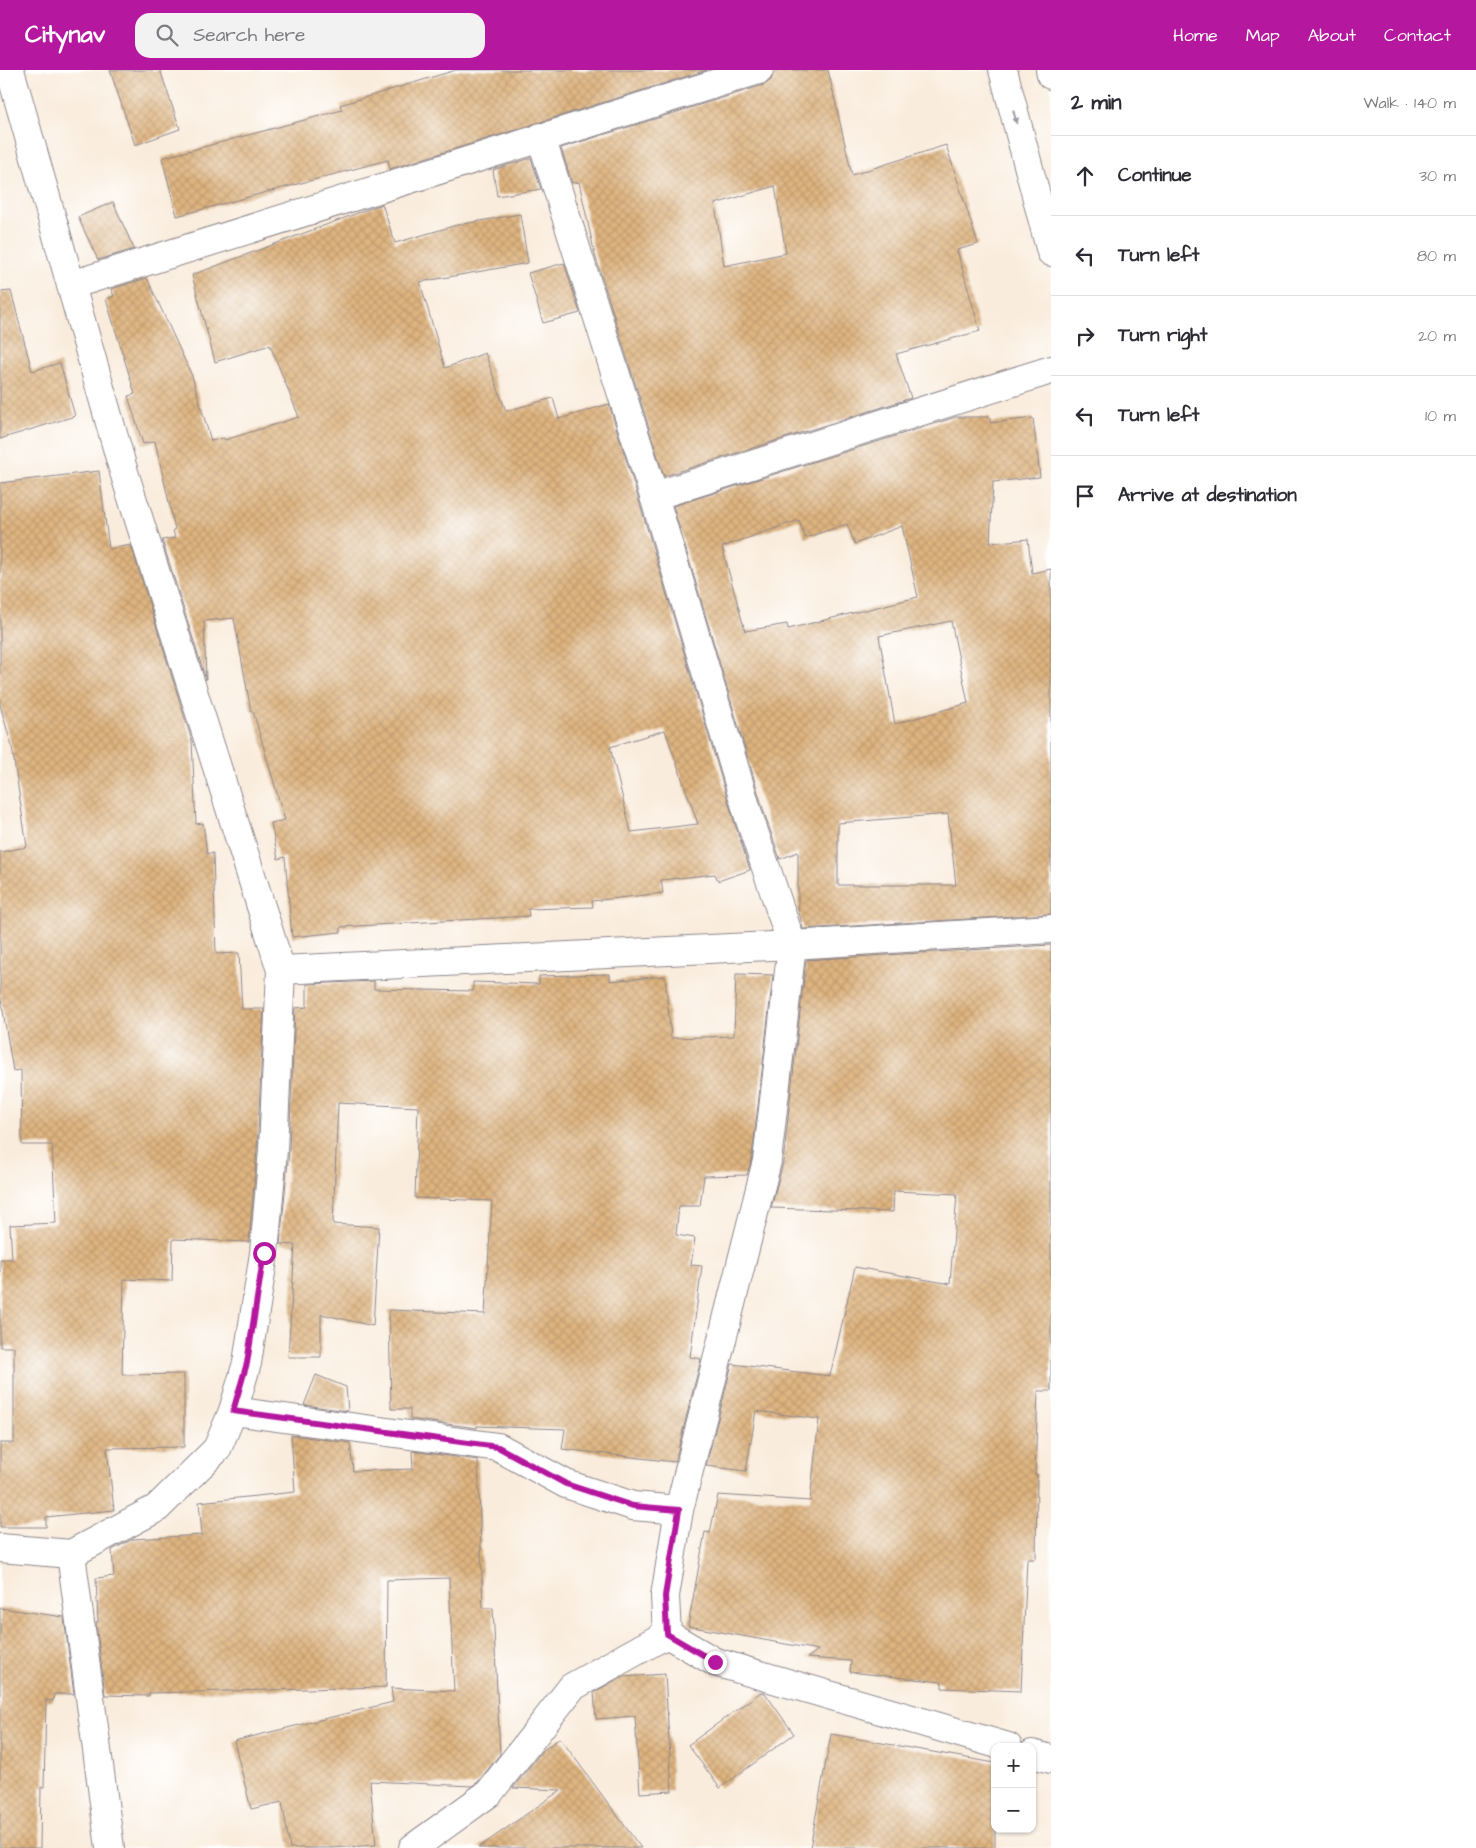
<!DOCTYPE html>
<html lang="en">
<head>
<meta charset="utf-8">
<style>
	body { margin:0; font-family:"Architects Daughter",sans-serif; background:#f2f2f3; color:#2b2b33 }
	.controls { position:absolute; right:15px; bottom:15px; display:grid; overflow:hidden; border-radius:10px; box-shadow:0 1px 4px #0004 }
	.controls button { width:45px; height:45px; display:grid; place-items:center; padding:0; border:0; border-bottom:1px solid #e1e1e2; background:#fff; color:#2b2b33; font:25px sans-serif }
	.stop { position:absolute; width:15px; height:15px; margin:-11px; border:4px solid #b5179e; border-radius:50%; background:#fff }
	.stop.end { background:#b5179e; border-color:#fff; box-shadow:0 1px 5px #0008 }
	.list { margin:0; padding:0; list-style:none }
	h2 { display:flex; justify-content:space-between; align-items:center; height:65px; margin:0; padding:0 20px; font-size:21px }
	h2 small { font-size:16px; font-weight:400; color:#7c7c81 }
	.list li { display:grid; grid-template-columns:32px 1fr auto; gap:15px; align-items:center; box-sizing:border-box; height:80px; padding:0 20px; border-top:1px solid #e1e1e2 }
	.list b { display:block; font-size:19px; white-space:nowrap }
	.list em { font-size:16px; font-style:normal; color:#7c7c81 }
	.icon { flex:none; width:28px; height:28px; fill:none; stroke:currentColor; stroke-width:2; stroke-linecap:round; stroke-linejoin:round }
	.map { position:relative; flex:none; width:1051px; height:1778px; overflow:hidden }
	header { display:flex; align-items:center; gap:30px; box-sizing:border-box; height:70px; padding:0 25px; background:#b5179e; color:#fff }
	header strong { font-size:24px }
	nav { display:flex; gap:28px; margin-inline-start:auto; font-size:18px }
	.search { width:350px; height:45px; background:#f2f2f3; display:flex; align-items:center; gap:12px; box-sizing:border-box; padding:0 18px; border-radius:15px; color:#7c7c81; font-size:19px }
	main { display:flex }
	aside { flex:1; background:#fff }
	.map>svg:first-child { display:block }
</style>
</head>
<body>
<header>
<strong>Citynav</strong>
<div class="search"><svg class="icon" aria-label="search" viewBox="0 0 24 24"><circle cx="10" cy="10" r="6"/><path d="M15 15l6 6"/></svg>Search here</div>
<nav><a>Home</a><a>Map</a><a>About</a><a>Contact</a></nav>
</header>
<main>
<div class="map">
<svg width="1051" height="1778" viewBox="0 0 1051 1778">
	<defs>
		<pattern id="building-cross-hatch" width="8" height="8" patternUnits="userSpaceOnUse" patternTransform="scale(1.25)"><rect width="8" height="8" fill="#deb47f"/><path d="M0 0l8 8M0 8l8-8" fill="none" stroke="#be9a6f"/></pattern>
	</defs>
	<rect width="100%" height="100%" fill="#fff"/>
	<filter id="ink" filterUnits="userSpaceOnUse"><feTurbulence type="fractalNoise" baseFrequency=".02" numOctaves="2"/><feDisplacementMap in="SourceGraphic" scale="10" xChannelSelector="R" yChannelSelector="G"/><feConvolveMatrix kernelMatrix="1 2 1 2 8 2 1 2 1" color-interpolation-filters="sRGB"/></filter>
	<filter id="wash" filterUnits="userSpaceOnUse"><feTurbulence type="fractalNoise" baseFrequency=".0096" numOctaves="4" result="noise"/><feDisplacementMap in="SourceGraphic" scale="20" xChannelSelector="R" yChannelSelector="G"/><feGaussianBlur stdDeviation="1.12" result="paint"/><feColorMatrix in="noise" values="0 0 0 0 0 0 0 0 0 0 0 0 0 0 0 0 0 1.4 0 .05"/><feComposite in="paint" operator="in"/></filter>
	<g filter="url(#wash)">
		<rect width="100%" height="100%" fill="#f9ecdc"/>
		<g id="blocks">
			<!-- building -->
			<g fill="url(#building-cross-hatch)" fill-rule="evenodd">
				<path d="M110,0H160L180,59L135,75Z"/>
				<path d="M456,0H707L390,99L388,90L177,146L162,88L342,40L340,35Z"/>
				<path d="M774,0H828L852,105L946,75L978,174L957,180L980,261L896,284L911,328L664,406L595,185L579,112L572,113L561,78L764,15L771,10ZM775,116L786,183L724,196L715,134Z"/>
				<path d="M531,88L541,119L497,126L493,100Z"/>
				<path d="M113,132L134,179L98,190L78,147Z"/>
				<path d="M382,134L395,173L457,155L520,144L528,193L420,212L445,298L485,283L506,341L553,328L559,349L609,334L639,431L734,751L750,800L718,811L715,804L661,810L663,823L592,831L593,837L528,839L529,846L341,857V862L292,867L285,787L278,789L271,753L285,750L253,641H251L234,548L204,551L206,610L162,470L175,468L173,460L175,459L155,371L143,374L128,326L135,324L106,229L114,226L111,219L147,208L192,306L211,371L224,368L225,370L299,347L270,275L215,292L192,205ZM665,660L698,754L631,762L610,677Z"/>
				<path d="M564,193L580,243L543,253L528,203Z"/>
				<path d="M11,221L32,301L60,293L75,346L0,369V222Z"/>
				<path d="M956,347H990V353L1033,348L1040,407L993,412L990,473L1028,469L1032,503L1051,499V844L803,859L798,838V782L780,789L764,742L673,436ZM799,450L805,468L847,454L855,474L902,456L918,527L788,559L787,554L745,561L722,477ZM951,551L968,633L895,654L879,566ZM948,744L956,815H838V753Z"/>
				<path d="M99,401L109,479L131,475L192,671L196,754L203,753L207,784L213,783L216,884L239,883L242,939H264L257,1079L249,1172L173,1169L172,1211L124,1209L122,1305L184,1304V1377L107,1378L114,1440L46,1447V1457H0V1373H14V1277H0V1189H12L10,1155L56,1153L52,1075H22L21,1000L13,1001L0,923V782L27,777L12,677L0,635V413Z"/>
				<path d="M1051,875V1321H1038L1035,1404H1037L1036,1489H1027L1021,1621L942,1618V1612L850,1602L851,1591L807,1588L818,1580L688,1556L705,1462L710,1463L718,1425L810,1431L819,1349L756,1341L746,1401L706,1396L732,1294L830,1306L855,1197L950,1214L957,1124L894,1121L893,1142L771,1138L783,1093L806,890Z"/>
				<path d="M610,904V911L665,906L671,968L734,966L736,904L773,905L752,1088L747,1105L704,1106L700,1136H679L676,1165L695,1168L691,1195L702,1196L690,1287L701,1289L675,1392L562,1379L565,1359L477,1356V1358L410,1349V1339H391L389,1240L485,1244L492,1131L415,1128L418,1037L338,1033L333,1154L379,1157L373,1256L321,1244V1287H288L295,1175L280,1174L289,1081L295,938L307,937V914L374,911V919L473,921V912L539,914V906Z"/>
				<path d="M316,1305L346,1317L348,1341L304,1335Z"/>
				<path d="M291,1365L350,1373L353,1401L413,1399L412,1381L478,1390L483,1538H493L500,1684L478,1712L472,1716L370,1711L376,1775L332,1778H290L282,1732L251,1739L234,1671L393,1632L391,1618L454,1621L449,1508L387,1510L386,1617L149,1623V1626L105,1625L96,1552H98L96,1508L114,1506L112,1480L133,1469L202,1465L199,1432L295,1422Z"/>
				<path d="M0,1538L64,1547L74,1624H54L53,1631L46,1630L44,1717H41L40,1778H0Z"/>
				<path d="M665,1604L672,1721L640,1723L635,1646L596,1649L594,1622L622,1607Z"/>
				<path d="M761,1622L765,1623L794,1664L720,1718L688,1675Z"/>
				<path d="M831,1664L995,1693V1778H810Z"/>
				<path d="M560,1668L641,1778H478L561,1720L513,1718L542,1681Z"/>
			</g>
		</g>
	</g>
	<g filter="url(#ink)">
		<use href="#blocks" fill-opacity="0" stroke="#8e878c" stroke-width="1"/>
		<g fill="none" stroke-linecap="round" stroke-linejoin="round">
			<!-- street casing -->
			<g stroke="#8e878c" stroke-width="30">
				<g id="street">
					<path d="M541,67L654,426L749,747L792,875L767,1091L679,1440L665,1526L667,1564"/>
					<path d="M71,215L759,0"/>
					<path d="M654,426L1051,300"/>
					<path d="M281,900L792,875L1051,859"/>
					<path d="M233,1341L498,1377L566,1414L633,1436L679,1440"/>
					<path d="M0,1478L71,1484L157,1438L217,1379L233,1341L247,1293L264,1183L273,1080L281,900L123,399L10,0"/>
					<path d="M71,1484L110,1778"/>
					<path d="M667,1564L715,1592L1008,1677"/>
					<path d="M1032,1684L1051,1689"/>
					<path d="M413,1778L489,1723L572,1617L667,1564"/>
				</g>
			</g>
			<!-- secondary casing -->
			<g stroke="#8e878c" stroke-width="30">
				<g id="secondary">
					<path d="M1003,0L1051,182"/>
					<path d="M1050,0L1051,5"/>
				</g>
			</g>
			<!-- street -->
			<use href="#street" stroke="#fff" stroke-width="28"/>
			<!-- secondary -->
			<use href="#secondary" stroke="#fff" stroke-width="28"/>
		</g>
		<!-- one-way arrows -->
		<defs><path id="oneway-solid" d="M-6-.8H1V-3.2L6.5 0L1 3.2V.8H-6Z" transform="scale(1.25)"/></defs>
		<use fill="#9c9ca7" href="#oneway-solid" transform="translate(1015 47) rotate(75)"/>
	</g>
	<g fill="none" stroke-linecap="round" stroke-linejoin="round" filter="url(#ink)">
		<!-- route -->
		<path stroke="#b5179e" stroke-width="6" d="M264,1183L247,1293L233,1341L498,1377L566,1414L633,1436L679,1440L665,1526L667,1564L715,1592"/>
	</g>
</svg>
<div class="controls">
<button>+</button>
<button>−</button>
</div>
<div class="stop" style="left:264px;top:1183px"></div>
<div class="stop end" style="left:715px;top:1592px"></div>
</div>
<aside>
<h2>2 min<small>Walk · 140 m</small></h2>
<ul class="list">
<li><svg class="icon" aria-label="ahead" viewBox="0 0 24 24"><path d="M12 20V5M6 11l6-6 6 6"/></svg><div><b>Continue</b></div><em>30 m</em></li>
<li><svg class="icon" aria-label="left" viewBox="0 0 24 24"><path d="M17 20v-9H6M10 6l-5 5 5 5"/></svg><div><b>Turn left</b></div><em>80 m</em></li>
<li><svg class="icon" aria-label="right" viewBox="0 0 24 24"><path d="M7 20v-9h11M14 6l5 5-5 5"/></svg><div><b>Turn right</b></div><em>20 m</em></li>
<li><svg class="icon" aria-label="left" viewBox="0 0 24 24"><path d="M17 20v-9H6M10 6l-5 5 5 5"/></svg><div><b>Turn left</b></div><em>10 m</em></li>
<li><svg class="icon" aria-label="arrive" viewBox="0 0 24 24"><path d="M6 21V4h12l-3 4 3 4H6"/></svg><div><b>Arrive at destination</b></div></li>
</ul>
</aside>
</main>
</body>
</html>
